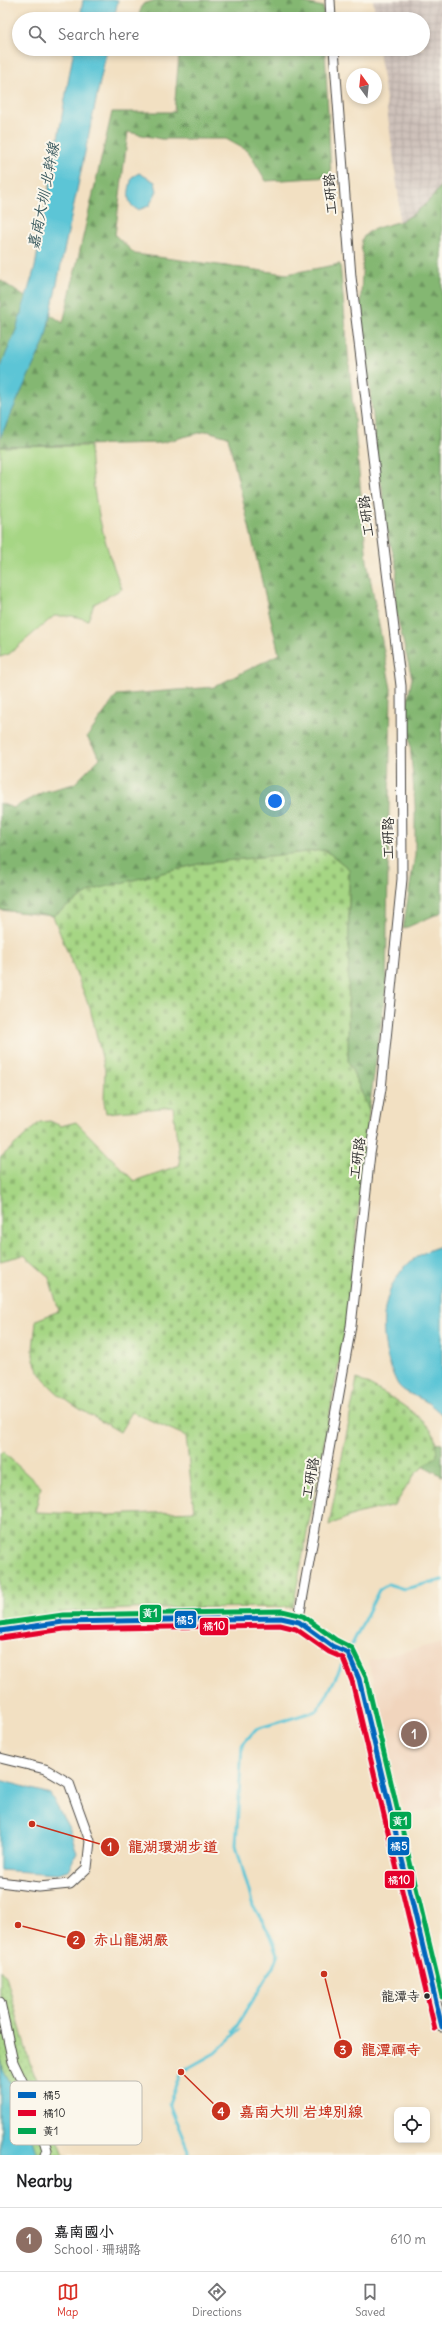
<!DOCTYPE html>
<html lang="en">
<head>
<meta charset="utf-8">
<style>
	body { margin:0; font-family:Delius,"LXGW WenKai TC",sans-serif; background:#f6f6f6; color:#202124 }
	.controls { position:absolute; right:12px; bottom:12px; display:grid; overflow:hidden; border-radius:8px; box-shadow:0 2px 6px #0003 }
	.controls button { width:36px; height:36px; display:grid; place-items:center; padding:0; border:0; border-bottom:1px solid #e0e0e0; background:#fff; color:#202124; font:20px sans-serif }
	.compass { position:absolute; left:346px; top:68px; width:36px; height:36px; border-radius:50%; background:#fff; box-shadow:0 2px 6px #0003; rotate:345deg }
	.you { position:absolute; left:275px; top:801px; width:14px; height:14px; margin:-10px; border:3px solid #fff; border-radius:50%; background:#1a73e8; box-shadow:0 0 0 6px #1a73e833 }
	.badge { display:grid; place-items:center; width:26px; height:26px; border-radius:50%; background:#d93025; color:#fff; font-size:13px; font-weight:700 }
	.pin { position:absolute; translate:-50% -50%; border:2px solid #fff; box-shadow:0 1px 4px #0006 }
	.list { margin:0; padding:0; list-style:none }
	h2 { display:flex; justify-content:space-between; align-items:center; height:52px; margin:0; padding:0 16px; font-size:17px }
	h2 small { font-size:13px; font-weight:400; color:#757577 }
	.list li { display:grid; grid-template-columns:26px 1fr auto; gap:12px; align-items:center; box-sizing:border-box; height:64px; padding:0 16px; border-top:1px solid #e0e0e0 }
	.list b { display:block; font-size:15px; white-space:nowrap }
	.list p { margin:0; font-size:13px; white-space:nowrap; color:#757577 }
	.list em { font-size:13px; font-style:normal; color:#757577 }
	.icon { flex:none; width:22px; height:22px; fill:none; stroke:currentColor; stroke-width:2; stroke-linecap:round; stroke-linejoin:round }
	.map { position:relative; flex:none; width:442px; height:2155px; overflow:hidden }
	.search { position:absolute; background:#fff; box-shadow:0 2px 6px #0003; left:12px; right:12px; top:12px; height:44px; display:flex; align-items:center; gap:10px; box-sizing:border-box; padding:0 14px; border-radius:22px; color:#757577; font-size:15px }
	.sheet { height:116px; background:#fff }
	nav { display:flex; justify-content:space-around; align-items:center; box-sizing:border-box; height:56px; border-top:1px solid #e0e0e0; background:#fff; font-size:11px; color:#757577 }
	nav a { display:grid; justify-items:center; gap:2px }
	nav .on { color:#d93025 }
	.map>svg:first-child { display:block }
</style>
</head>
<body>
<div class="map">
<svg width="442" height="2155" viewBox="0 0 442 2155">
	<defs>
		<pattern id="industrial-grid" width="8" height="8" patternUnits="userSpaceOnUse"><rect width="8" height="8" fill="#cec1ba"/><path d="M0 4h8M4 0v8" fill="none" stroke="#b1a6a0"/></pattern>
		<pattern id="forest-firs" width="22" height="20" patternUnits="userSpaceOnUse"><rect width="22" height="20" fill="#84b772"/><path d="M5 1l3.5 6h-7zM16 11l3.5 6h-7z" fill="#6c955e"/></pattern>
		<pattern id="cemetery-stones" width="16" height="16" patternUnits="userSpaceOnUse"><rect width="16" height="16" fill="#a6d684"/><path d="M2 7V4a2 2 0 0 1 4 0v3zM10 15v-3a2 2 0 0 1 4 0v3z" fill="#8fb872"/></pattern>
		<pattern id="park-dots" width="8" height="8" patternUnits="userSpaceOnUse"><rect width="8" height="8" fill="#a6d684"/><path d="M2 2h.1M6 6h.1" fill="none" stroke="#8fb872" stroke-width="1.8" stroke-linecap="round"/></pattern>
	</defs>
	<rect width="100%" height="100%" fill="#fbf7ec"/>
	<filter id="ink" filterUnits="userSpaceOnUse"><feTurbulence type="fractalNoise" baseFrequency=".025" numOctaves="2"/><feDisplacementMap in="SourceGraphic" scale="8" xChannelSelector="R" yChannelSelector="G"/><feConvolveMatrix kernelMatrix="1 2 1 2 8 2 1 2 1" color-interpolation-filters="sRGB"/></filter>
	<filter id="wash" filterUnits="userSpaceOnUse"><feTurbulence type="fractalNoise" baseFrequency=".012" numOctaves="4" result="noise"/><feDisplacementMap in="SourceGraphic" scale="16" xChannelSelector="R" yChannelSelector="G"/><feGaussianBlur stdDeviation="0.9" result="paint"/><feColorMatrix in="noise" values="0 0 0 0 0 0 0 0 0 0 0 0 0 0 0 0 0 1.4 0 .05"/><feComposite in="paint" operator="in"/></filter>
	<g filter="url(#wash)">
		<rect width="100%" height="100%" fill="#f2e0c2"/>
		<!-- built -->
		<path fill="#f1d5bd" d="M442,1642V1807L404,1815L368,1661Z"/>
		<!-- industrial -->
		<path fill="url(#industrial-grid)" d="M373,0H442V369L398,294L399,199L379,49H423V19H376Z"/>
		<!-- grass -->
		<path fill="#a6d684" stroke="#688058" d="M90,446C92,496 103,542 122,589L94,604L88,620L73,616H54L9,654L0,657V447Z"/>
		<!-- forest -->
		<g fill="url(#forest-firs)" stroke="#58714e">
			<path d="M156,0H294L323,7L324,19H137L143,4Z"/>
			<path d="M174,49H325L331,177L266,181L248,151L226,139H161L128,132L115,235L135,254L287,274L340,264L367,561L391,689L386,989L369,1110L348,1062L349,869L325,850L199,864L93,890L53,916L0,910V803L13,808L43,792L74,784L100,758L87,737L117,695L214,687L279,654L228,437L207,431L160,443L0,447V280L63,323L112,112H174L179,55Z"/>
			<path d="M442,183V912L403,929L415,855V805L407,704L412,678L395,608L397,567L385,525L382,487L375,460V432L360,314L363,254C353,226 388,228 405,219C418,212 436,196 442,183Z"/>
			<path d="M424,1441L442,1443V1476L422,1465Z"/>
		</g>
		<!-- cemetery -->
		<g fill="url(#cemetery-stones)" stroke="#688058">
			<path d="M325,850L349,869L348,1061L369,1110L347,1321L293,1607L150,1608L65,1612L0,1625V1453L3,1452L41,1487L35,1512L109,1515L194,1511L186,1436L132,1412L120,1432C90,1414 46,1396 34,1360C31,1352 36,1329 36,1320L59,1311L49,1277L24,1255L0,1261V1158L40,1122L50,1121L61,1126L76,1122L134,1181L180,1165L173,1107L106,1113L104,1101L105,1070L90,1008L53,916L93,890L199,864Z"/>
			<path d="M357,1379C380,1390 419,1412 433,1433C436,1439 436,1449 437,1455L415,1474L395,1505L356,1514L329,1525Z"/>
		</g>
		<!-- park -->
		<path fill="url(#park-dots)" stroke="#688058" d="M0,1969L6,1976L29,2060L64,2155H0Z"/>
		<!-- water -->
		<g fill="#5bc5d6" stroke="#437880">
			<path d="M83,0H118L114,19H80Z"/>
			<path d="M74,49H107L45,340L0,438V368L16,330L35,267Z"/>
			<path d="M139,173L155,182L157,191L149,206L138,210C124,203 129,190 132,177Z"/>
			<path d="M442,1246V1415C437,1410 431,1405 425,1401C417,1396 402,1393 397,1383C372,1332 379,1262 442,1246Z"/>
			<path d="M0,1780L50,1794L70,1830L77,1853L68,1870L55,1874L0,1870Z"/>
			<path d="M0,2057L2,2069L22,2106L37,2155H0Z"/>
		</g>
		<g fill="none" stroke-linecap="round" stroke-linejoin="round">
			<!-- stream -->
			<g stroke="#5bc5d6" stroke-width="3">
				<path d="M233,2032L273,1967L278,1954L270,1934L253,1906L236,1845L242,1745L256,1729L316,1711L328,1693L379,1590L388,1584L404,1589L442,1580"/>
				<path d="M190,2155L169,2104L181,2072L215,2053L239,2030"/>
			</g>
		</g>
	</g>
	<g filter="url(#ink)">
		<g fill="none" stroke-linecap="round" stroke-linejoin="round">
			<!-- minor casing -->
			<g stroke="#494642" stroke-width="11">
				<g id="minor">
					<path d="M330,0L331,19"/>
					<path d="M334,49L351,277L401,686L402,879L381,1089L370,1154L351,1326L298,1623L332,1646L348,1653L354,1665L442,2027"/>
					<path d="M0,1758L45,1769L69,1783L90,1841L87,1868L70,1884L39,1887L0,1882"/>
					<path d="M0,2002L13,2062L33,2104L47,2150L45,2155"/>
				</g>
			</g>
			<!-- tertiary casing -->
			<g stroke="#494642" stroke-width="13">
				<path id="tertiary" d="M0,1631L63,1622L93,1620L270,1617L299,1622"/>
			</g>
			<!-- minor -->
			<use href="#minor" stroke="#fff" stroke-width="9"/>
			<!-- tertiary -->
			<use href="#tertiary" stroke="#fff" stroke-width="11"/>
			<!-- bus-1 casing -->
			<g stroke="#fbf7ec" stroke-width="8">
				<path id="bus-1" d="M0,1631L63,1622L281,1618L299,1622L332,1646L348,1653L359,1679L442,2027"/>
			</g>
			<!-- bus-2 casing -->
			<g stroke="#fbf7ec" stroke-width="8">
				<path id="bus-2" d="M1,1638L64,1629L280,1625L296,1629L329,1652L343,1658L352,1681L435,2029"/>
			</g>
			<!-- bus-3 casing -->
			<g stroke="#fbf7ec" stroke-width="8">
				<path id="bus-3" d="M0,1624L63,1615L282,1611L303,1616L336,1640L352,1648L366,1677L442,1997"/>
			</g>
			<!-- bus-1 -->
			<use href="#bus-1" stroke="#0065bd" stroke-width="5"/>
			<!-- bus-2 -->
			<use href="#bus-2" stroke="#e4002b" stroke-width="5"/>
			<!-- bus-3 -->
			<use href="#bus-3" stroke="#00a651" stroke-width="5"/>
		</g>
	</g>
	<!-- markers -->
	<circle fill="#2b2b2b" stroke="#fbf7ec" stroke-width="1.5" cx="427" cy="1996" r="3.5"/>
	<g text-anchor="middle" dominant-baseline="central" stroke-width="4" stroke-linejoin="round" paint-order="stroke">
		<!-- bus labels -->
		<g font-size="13" fill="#2b2b2b" stroke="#fbf7ec" text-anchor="end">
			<text x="420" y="1996">龍潭寺</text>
		</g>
		<!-- street labels -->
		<g font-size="14" fill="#2b2b2b" stroke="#fbf7ec">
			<text transform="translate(330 194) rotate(-94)">工研路</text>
			<text transform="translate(366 516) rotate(-97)">工研路</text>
			<text transform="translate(388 838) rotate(-90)">工研路</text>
			<text transform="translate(357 1158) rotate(-82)">工研路</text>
			<text transform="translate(310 1478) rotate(-80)">工研路</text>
		</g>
		<!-- water labels -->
		<g font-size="15" font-style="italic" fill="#39595e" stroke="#fbf7ec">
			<text transform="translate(43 196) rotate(-79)">嘉南大圳 北幹線</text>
		</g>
	</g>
	<!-- legend -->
	<rect x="10" y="2081" width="132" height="64" rx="6" fill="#fbf7ec" stroke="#bdbab2" stroke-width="1"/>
	<rect x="18" y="2092" width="18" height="6" fill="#0065bd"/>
	<rect x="18" y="2110" width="18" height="6" fill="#e4002b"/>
	<rect x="18" y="2128" width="18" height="6" fill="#00a651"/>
	<g font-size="11" fill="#2b2b2b">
		<text x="43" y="2099">橘5</text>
		<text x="43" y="2117">橘10</text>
		<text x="43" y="2135">黃1</text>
	</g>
	<!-- callouts -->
	<path fill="none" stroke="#c8321e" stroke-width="1.5" d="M32 1824L110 1847M18 1925L76 1940M324 1974L343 2049M181 2072L221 2111"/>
	<g fill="#c8321e" stroke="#fbf7ec" stroke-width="1.5">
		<circle cx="32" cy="1824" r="4"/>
		<circle cx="18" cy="1925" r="4"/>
		<circle cx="324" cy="1974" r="4"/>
		<circle cx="181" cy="2072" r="4"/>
		<circle cx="110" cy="1847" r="10"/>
		<circle cx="76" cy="1940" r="10"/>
		<circle cx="343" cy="2049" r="10"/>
		<circle cx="221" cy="2111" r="10"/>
	</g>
	<g font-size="12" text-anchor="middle" font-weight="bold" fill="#fff">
		<text x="110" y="1851">1</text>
		<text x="76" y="1944">2</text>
		<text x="343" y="2054">3</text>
		<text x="221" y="2116">4</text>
	</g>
	<g font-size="15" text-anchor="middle" font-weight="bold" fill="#c8321e" stroke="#fbf7ec" stroke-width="4" stroke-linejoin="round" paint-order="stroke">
		<text x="173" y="1852">龍湖環湖步道</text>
		<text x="131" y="1945">赤山龍湖嚴</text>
		<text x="391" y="2055">龍潭禪寺</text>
		<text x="301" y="2117">嘉南大圳 岩埤別線</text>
	</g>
	<g stroke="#fbf7ec" stroke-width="1.5">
		<rect x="139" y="1604" width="23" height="19" rx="4" fill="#00a651"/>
		<rect x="174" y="1610" width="23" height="19" rx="4" fill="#0065bd"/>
		<rect x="199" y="1617" width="30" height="19" rx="4" fill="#e4002b"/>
		<rect x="389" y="1811" width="23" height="19" rx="4" fill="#00a651"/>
		<rect x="387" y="1836" width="23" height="20" rx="4" fill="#0065bd"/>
		<rect x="384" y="1870" width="31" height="19" rx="4" fill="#e4002b"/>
	</g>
	<g font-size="11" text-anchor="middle" font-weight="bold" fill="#fff">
		<text x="150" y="1617">黃1</text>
		<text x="185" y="1624">橘5</text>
		<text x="214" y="1630">橘10</text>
		<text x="400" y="1825">黃1</text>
		<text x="399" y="1850">橘5</text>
		<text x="399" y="1884">橘10</text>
	</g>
</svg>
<div class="controls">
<button><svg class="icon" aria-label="locate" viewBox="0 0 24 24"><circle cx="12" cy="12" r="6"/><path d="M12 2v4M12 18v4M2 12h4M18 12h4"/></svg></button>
</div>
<svg class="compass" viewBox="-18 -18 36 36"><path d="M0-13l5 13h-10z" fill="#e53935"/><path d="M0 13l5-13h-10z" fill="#757577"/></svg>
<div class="you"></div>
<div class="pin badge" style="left:414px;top:1734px;background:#8d6e63">1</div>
<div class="search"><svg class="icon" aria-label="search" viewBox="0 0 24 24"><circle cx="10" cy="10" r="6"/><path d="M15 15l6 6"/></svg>Search here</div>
</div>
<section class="sheet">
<h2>Nearby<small></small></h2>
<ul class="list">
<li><span class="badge" style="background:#8d6e63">1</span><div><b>嘉南國小</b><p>School · 珊瑚路</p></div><em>610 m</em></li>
</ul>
</section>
<nav>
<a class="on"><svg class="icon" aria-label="map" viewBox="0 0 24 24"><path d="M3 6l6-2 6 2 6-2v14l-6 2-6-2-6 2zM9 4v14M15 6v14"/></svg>Map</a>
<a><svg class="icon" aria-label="directions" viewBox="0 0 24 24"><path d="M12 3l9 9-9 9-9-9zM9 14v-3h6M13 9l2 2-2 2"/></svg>Directions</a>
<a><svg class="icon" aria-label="saved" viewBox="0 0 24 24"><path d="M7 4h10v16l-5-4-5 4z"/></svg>Saved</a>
</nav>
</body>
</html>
